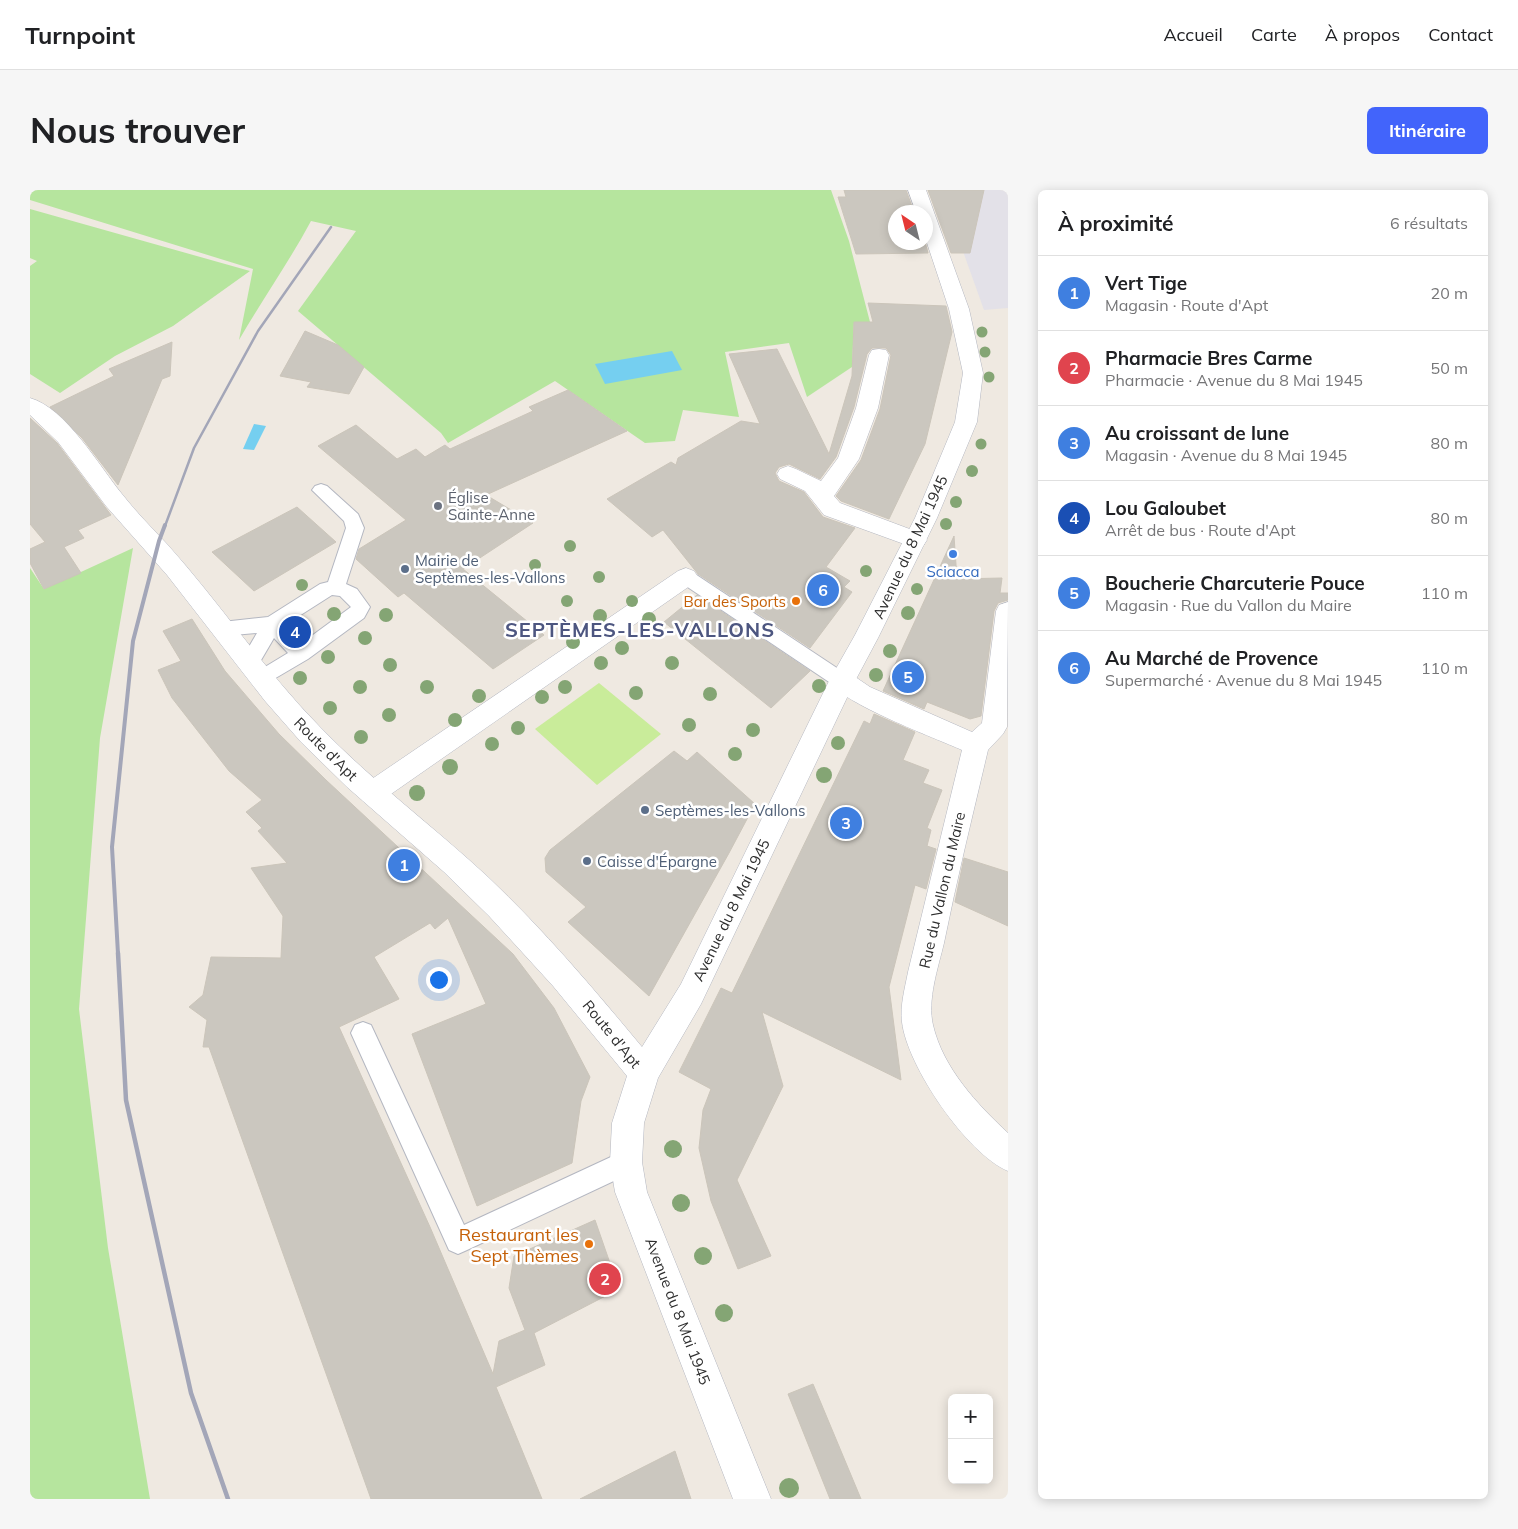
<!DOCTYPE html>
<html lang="fr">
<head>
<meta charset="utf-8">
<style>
	body { margin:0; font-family:Mulish,sans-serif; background:#f6f6f6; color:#202124 }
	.controls { position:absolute; right:15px; bottom:15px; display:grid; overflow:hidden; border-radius:8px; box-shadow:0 2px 12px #0003 }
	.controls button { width:45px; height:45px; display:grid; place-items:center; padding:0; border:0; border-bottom:1px solid #e0e0e0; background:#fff; color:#202124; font:25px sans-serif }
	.compass { position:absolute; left:858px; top:15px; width:45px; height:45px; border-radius:50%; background:#fff; box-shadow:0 2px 12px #0003; rotate:325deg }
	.you { position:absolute; left:408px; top:789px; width:18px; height:18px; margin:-12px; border:4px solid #fff; border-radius:50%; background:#1a73e8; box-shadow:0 0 0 8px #1a73e833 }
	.badge { display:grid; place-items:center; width:32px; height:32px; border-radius:50%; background:#4264fb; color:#fff; font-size:16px; font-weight:700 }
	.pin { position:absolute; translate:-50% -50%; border:2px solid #fff; box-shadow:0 1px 5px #0006 }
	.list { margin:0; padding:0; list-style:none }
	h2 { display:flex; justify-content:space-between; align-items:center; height:65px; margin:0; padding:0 20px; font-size:21px }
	h2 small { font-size:16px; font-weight:400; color:#757577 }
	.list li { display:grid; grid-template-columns:32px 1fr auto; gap:15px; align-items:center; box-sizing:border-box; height:75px; padding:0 20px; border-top:1px solid #e0e0e0 }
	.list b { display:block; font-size:19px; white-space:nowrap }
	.list p { margin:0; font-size:16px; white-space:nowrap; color:#757577 }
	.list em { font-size:16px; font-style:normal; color:#757577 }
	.map { position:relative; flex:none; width:978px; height:1309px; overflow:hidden; border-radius:8px }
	header { display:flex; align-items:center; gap:30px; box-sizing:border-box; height:70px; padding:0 25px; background:#fff; border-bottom:1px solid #e0e0e0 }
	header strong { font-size:24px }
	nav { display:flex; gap:28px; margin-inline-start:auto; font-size:18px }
	.intro { display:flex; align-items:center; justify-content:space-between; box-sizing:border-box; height:120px; padding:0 30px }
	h1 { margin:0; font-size:35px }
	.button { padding:12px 22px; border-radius:8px; background:#4264fb; color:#fff; font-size:18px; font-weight:700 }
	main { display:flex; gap:30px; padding:0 30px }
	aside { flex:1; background:#fff; border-radius:8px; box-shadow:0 2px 12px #0003 }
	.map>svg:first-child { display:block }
</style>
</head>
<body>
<header>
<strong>Turnpoint</strong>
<nav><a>Accueil</a><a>Carte</a><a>À propos</a><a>Contact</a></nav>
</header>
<div class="intro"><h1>Nous trouver</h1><a class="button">Itinéraire</a></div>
<main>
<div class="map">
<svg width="978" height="1309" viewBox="0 0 978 1309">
	<rect width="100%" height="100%" fill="#efe9e1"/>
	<!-- industrial -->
	<path fill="#e3e1e8" d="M911,0H978V118L954,120Z"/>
	<!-- green -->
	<g fill="#b6e59e">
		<path d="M4,0H801L819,51L840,132H824L822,177L777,207L759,153L695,162L709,227L653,220L645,251L615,253L525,191L418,253L411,243L268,121L326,41L281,31C259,72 232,110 209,150L223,79L0,10V2Z"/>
		<path d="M0,19L220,81L143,136L85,166L30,203L0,184V76L7,71L0,68Z"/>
		<path d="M103,358L70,548L49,819L78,1058L120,1309H0V378L14,399Z"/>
	</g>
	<!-- pitch -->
	<path fill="#c9ec9a" d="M569,493L631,544L567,595L505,539Z"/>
	<!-- water -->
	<g fill="#75cff0">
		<path d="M642,161L652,180L575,194L565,174Z"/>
		<path d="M224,234L236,236L224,260L213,259Z"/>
	</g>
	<!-- building -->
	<g fill="#cbc7bf" stroke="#cbc5ba">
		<path d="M814,0H876L884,22H866V52H895L898,63L826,64L808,7H816Z"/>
		<path d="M898,0H954L940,63H921Z"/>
		<path d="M838,113L916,116L922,142L895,254L859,329L811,311L806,306L831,270L850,219L861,165L856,158H842L837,164L824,217L806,267L790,289L759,274L749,277L745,283L749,291L774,302L793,327L825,338L796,377L820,391L814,397L822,402L780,458L668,384L633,340L622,347L577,309L641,272L646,275L648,268L711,231L730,234L699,164L747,159L799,264L822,186L824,132H843Z"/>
		<path d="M275,141L308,155L334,177L319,204L277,197L281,192L250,186Z"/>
		<path d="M142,152L140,186L132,189L88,295L52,248L20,217L84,186L79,179Z"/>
		<path d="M538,200L597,241L456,305L503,333L433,379L514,445L463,479L374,403L368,407L326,369L329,359L376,330L288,256L326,235L367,269L386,259L395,267L415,255L420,259L503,221L499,217Z"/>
		<path d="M0,228L27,253L81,325L48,340L54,348L34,357L51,383L14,399L0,373V359L15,352L0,334Z"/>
		<path d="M267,317L306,352L224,401L182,362Z"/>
		<path d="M924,346L927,389L972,388L970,403H978V410L968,413L964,421L951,526L940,529L897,512L894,519L853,501Z"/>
		<path d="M667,405L780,481L741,518L634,432Z"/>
		<path d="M162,429L195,481L249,544L296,590L483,764L524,818L560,887L551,911L542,973L447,1016L382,844L456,814L418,728L405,739L400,733L344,767L369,809L309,837L400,1037L463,1184L469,1151L495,1140L479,1098L484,1066L565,1030L589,1099L504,1143L515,1175L466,1197L512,1309H341L179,857H173L177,830L159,817L173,805L181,767L251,768L253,726L221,678L257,673L228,641L232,638L216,622L232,610L199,581L142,508L128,480L151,471L133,441Z"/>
		<path d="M844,524L885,542L873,570L899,580L893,593L912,600L897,638L901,640L897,656L906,659L896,699L885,695L859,797L871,890L732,822L753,896L707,990L741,1066L708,1079L681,1011L669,958L673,920L681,899L649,882L691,798L702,803L834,531L840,534Z"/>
		<path d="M644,561L657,571L667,562L725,614L699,663L619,806L538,732L556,717L516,682L515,668L520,660Z"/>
		<path d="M934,668L978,682V736L925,712Z"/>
		<path d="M783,1194L831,1309H800L758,1204Z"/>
		<path d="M645,1261L661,1309H550Z"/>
	</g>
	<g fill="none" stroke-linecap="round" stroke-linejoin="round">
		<!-- service casing -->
		<g stroke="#b4b7c1" stroke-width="2">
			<g id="service">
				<path d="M291,294L297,296L328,324L334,338L316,394L327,399L340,417L334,428L278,469L232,496L225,493L222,488L225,483L258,463L244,448L227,477L220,479L213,477L210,472L227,443L192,446L185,444L183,439L185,434L192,432L238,427L290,394L298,392L316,338L314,331L282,300L285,296ZM302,405L310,406L321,417L272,453L255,435Z"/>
				<path d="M656,380L662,382L819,486L822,491L819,496L812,499L805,496L650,392L647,387L650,382Z"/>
				<path d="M333,832L341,835L434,1035L596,960L605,963L608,972L605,981L437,1060L428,1064L419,1060L321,843L325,835Z"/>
			</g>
		</g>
		<!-- minor casing -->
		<g stroke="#b4b7c1" stroke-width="1">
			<g id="minor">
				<path d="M849,159L856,160L859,165L848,218L829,269L804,306L810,313L893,344L897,350L893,356L885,358L794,325L775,301L750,289L747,284L750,279L758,276L766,279L791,291L808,268L826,218L839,165L842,160Z"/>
				<path d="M656,378L664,381L668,387L664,393L351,611L342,614L333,611L329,603L333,595L648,381Z"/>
				<path d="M978,412L977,537L973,544L958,560C943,624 927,688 914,753C908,778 897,810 903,835C913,878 947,914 978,943V981C937,964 877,876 872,832C870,815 875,798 878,782L932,560C905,548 811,513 799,491L803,484L812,481L821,484L840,497L942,542L952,533L966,421L969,415Z"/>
			</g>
		</g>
		<!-- secondary casing -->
		<g stroke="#b4b7c1" stroke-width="1">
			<path id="secondary" d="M878,0H896L939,119L953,183L947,232L907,328L848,448L824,493L671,814L628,888L614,933L612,972L617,1002L741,1309H703L585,1002L580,972L582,933L597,886L523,796L459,726L414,682L317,597L271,552L235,511L137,385L76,316L28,252L0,225V208C36,218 69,276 92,304C106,322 122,338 137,354C190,413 234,480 290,537C342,591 403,636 458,687C514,740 563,798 612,857L651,794L799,491L825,445L885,328L925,232L933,183L919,119L896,50V22H886Z"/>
		</g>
		<!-- service -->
		<use href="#service" fill="#fff" fill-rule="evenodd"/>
		<!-- minor -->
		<use href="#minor" fill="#fff" fill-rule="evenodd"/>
		<!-- secondary -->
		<use href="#secondary" fill="#fff" fill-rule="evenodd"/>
		<!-- rail-far2 -->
		<path stroke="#a3a6b8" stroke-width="2.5" d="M135,336L164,258L228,141L301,37"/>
		<!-- rail-far1 -->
		<path stroke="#a3a6b8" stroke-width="4" d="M88,764L82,657L103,451L129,351L135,335"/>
		<!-- rail -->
		<path stroke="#a3a6b8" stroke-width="4.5" d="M88,763L96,910L161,1203L198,1309"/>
	</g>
	<!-- trees -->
	<g fill="#84a574">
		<circle cx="952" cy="142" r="5.5"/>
		<circle cx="955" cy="162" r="5.5"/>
		<circle cx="959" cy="187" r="5.5"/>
		<circle cx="951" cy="254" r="5.5"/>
		<circle cx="942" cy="281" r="6"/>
		<circle cx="926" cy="312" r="6"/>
		<circle cx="916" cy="334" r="6"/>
		<circle cx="540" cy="356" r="6"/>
		<circle cx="505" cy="375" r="6"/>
		<circle cx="836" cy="381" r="6"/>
		<circle cx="569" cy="387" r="6"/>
		<circle cx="272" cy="395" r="6"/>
		<circle cx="887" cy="399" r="6"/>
		<circle cx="537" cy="411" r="6"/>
		<circle cx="602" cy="411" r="6"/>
		<circle cx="878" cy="423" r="7"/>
		<circle cx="304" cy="424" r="7"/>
		<circle cx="356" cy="425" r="7"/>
		<circle cx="570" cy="426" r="7"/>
		<circle cx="619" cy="429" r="7"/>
		<circle cx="262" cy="435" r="7"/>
		<circle cx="335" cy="448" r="7"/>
		<circle cx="543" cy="452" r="7"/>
		<circle cx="592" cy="458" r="7"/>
		<circle cx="860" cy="461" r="7"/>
		<circle cx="298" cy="467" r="7"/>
		<circle cx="571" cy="473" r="7"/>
		<circle cx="642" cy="473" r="7"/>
		<circle cx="360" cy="475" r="7"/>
		<circle cx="846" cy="485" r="7"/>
		<circle cx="270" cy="488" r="7"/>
		<circle cx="789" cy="496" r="7"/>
		<circle cx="330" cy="497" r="7"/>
		<circle cx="397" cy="497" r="7"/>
		<circle cx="535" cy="497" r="7"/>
		<circle cx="606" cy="503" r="7"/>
		<circle cx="680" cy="504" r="7"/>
		<circle cx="449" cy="506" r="7"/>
		<circle cx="512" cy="507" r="7"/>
		<circle cx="300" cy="518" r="7"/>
		<circle cx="359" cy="525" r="7"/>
		<circle cx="425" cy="530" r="7"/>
		<circle cx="659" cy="535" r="7"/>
		<circle cx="488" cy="538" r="7"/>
		<circle cx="723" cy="540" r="7"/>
		<circle cx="331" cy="547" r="7"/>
		<circle cx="808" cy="553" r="7"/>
		<circle cx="462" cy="554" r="7"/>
		<circle cx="705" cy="564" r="7"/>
		<circle cx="420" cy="577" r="8"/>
		<circle cx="794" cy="585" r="8"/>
		<circle cx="387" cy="603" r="8"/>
		<circle cx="643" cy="959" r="9"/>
		<circle cx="651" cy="1013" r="9"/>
		<circle cx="673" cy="1066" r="9"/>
		<circle cx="694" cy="1123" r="9"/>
		<circle cx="759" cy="1298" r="10"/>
	</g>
	<!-- markers -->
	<circle fill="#6b7280" stroke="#fff" stroke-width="2" cx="408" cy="316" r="5"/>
	<circle fill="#3f7fe0" stroke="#fff" stroke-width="2" cx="923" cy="364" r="5"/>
	<g fill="#5c6f8a" stroke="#fff" stroke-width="2">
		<circle cx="375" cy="379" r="5"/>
		<circle cx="615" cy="620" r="5"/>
		<circle cx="557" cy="671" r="5"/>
	</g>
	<g fill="#e8710a" stroke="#fff" stroke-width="2">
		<circle cx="766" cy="411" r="5"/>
		<circle cx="559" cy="1054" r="5"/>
	</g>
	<g text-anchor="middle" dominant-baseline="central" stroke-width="5" stroke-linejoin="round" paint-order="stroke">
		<!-- worship labels -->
		<g font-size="15" fill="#5b616d" stroke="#fff" text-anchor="start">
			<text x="418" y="307">Église<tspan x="418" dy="17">Sainte-Anne</tspan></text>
		</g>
		<!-- street labels -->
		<g font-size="15" fill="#2e2e2e" stroke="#fff">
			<text transform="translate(880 357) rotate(-65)">Avenue du 8 Mai 1945</text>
			<text transform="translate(296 559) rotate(45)">Route d'Apt</text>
			<text transform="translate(912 700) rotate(-77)">Rue du Vallon du Maire</text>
			<text transform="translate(701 720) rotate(-64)">Avenue du 8 Mai 1945</text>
			<text transform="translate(582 844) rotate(51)">Route d'Apt</text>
			<text transform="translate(648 1121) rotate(69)">Avenue du 8 Mai 1945</text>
		</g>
		<!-- service labels -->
		<g font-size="15" fill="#4e5e75" stroke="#fff" text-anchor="start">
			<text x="385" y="370">Mairie de<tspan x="385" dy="17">Septèmes-les-Vallons</tspan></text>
			<text x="625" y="620">Septèmes-les-Vallons</text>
			<text x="567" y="671">Caisse d'Épargne</text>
		</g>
		<!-- shop labels -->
		<g font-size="15" fill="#366cbe" stroke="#fff">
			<text x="923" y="381">Sciacca</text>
		</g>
		<!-- food labels -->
		<g font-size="15" fill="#c56008" stroke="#fff" text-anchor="end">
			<text x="756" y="411">Bar des Sports</text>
		</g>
		<!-- near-food labels -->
		<g font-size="18" fill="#c56008" stroke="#fff" text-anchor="end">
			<text x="549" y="1044">Restaurant les<tspan x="549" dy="21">Sept Thèmes</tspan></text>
		</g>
		<!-- district labels -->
		<g font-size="20" font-weight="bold" letter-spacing="1" fill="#4d5680" stroke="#fff">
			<text x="610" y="439">SEPTÈMES-LES-VALLONS</text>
		</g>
	</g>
</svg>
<div class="controls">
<button>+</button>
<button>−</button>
</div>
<svg class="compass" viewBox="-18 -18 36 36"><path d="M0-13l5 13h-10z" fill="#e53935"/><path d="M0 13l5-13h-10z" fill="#757577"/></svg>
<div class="you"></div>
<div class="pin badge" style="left:374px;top:675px;background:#3f7fe0">1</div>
<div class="pin badge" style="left:575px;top:1089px;background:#e0444e">2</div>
<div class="pin badge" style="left:816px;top:633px;background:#3f7fe0">3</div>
<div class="pin badge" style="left:265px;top:442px;background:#1a4fb4">4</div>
<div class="pin badge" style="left:878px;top:487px;background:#3f7fe0">5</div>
<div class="pin badge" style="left:793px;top:400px;background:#3f7fe0">6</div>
</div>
<aside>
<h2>À proximité<small>6 résultats</small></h2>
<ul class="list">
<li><span class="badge" style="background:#3f7fe0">1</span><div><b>Vert Tige</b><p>Magasin · Route d'Apt</p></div><em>20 m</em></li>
<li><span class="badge" style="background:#e0444e">2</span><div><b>Pharmacie Bres Carme</b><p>Pharmacie · Avenue du 8 Mai 1945</p></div><em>50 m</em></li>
<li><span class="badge" style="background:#3f7fe0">3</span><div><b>Au croissant de lune</b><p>Magasin · Avenue du 8 Mai 1945</p></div><em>80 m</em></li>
<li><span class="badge" style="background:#1a4fb4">4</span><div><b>Lou Galoubet</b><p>Arrêt de bus · Route d'Apt</p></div><em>80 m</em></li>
<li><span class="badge" style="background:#3f7fe0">5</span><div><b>Boucherie Charcuterie Pouce</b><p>Magasin · Rue du Vallon du Maire</p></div><em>110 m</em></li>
<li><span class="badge" style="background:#3f7fe0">6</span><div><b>Au Marché de Provence</b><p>Supermarché · Avenue du 8 Mai 1945</p></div><em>110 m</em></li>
</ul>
</aside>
</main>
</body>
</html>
